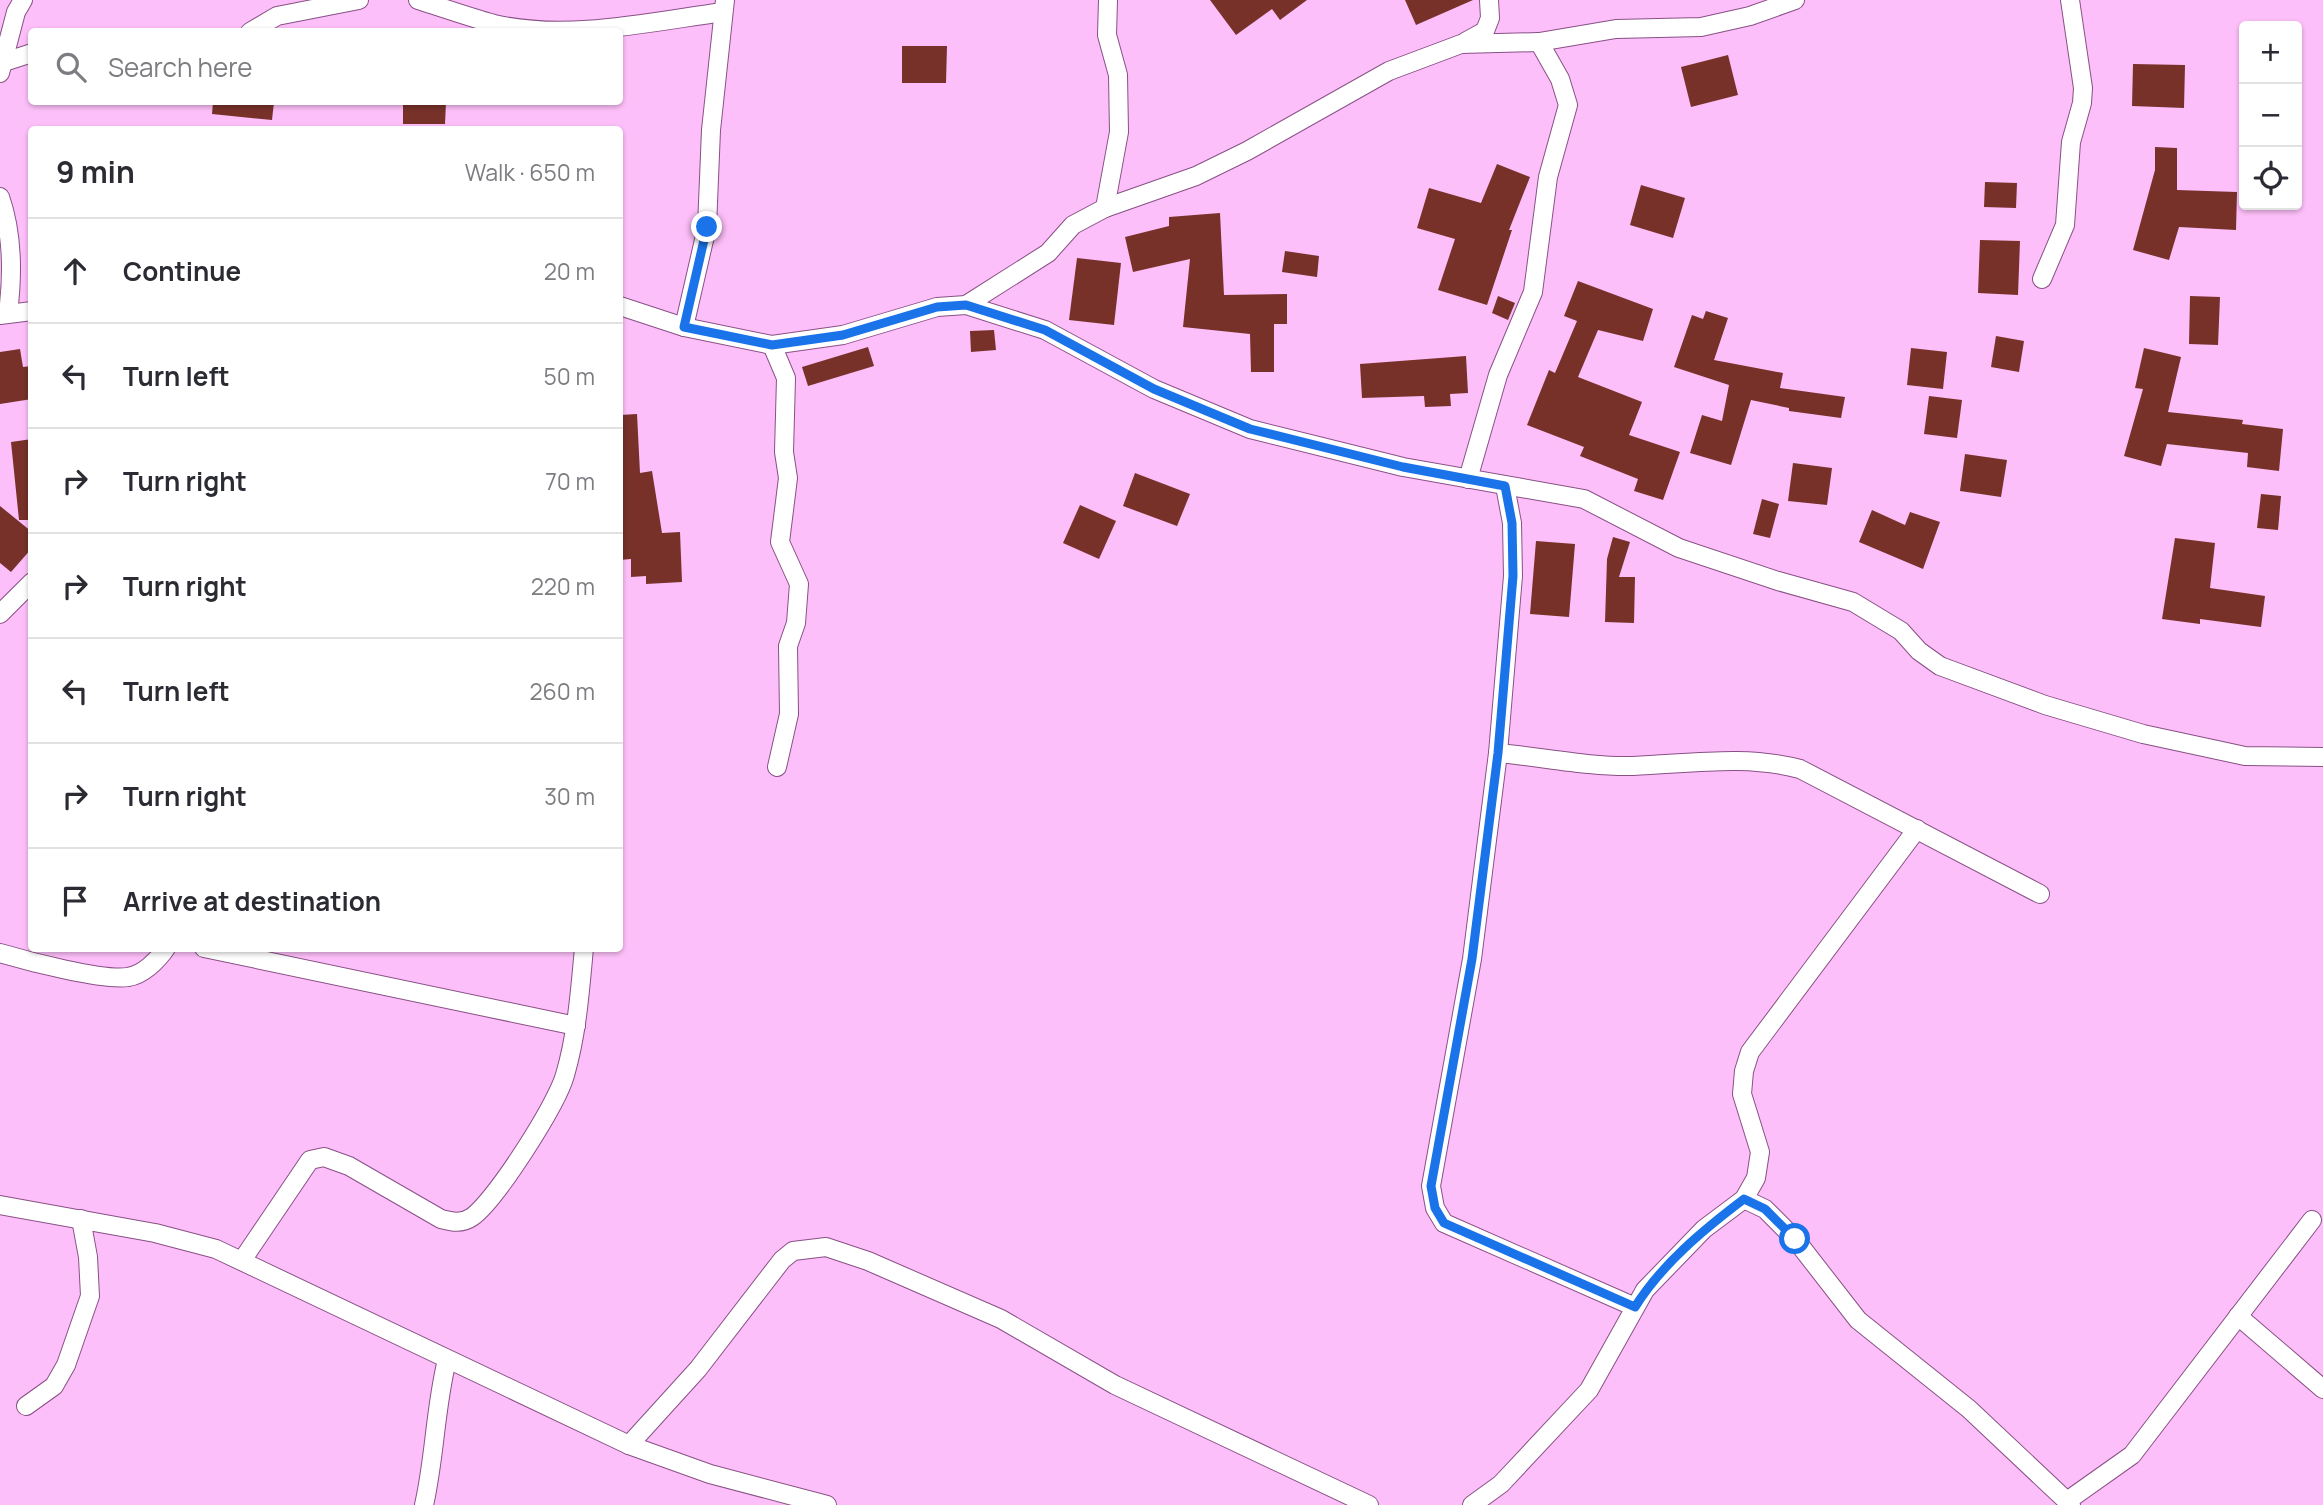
<!DOCTYPE html>
<html lang="en">
<head>
<meta charset="utf-8">
<style>
	body { margin:0; font-family:Manrope,sans-serif; background:#f2f2f3; color:#2b2b33 }
	.controls { position:absolute; right:21px; top:21px; display:grid; overflow:hidden; border-radius:7px; box-shadow:0 2px 5px #0004 }
	.controls button { width:63px; height:63px; display:grid; place-items:center; padding:0; border:0; border-bottom:2px solid #e1e1e2; background:#fff; color:#2b2b33; font:35px sans-serif }
	.stop { position:absolute; width:21px; height:21px; margin:-16px; border:5px solid #1a73e8; border-radius:50%; background:#fff }
	.stop.end { background:#1a73e8; border-color:#fff; box-shadow:0 2px 7px #0008 }
	.list { margin:0; padding:0; list-style:none }
	h2 { display:flex; justify-content:space-between; align-items:center; height:91px; margin:0; padding:0 28px; font-size:30px }
	h2 small { font-size:23px; font-weight:400; color:#7c7c81 }
	.list li { display:grid; grid-template-columns:46px 1fr auto; gap:21px; align-items:center; box-sizing:border-box; height:105px; padding:0 28px; border-top:2px solid #e1e1e2 }
	.list b { display:block; font-size:26px; white-space:nowrap }
	.list em { font-size:23px; font-style:normal; color:#7c7c81 }
	.icon { flex:none; width:38px; height:38px; fill:none; stroke:currentColor; stroke-width:2; stroke-linecap:round; stroke-linejoin:round }
	.map { position:relative; flex:none; width:2323px; height:1505px; overflow:hidden }
	.search { position:absolute; background:#fff; box-shadow:0 2px 5px #0004; left:28px; top:28px; width:595px; height:77px; display:flex; align-items:center; gap:18px; box-sizing:border-box; padding:0 24px; border-radius:7px; color:#7c7c81; font-size:26px }
	.panel { position:absolute; background:#fff; box-shadow:0 2px 5px #0004; left:28px; top:126px; width:595px; height:826px; border-radius:7px }
	.map>svg:first-child { display:block }
</style>
</head>
<body>
<div class="map">
<svg width="2323" height="1505" viewBox="0 0 2323 1505">
	<rect width="100%" height="100%" fill="#fdbff9"/>
	<!-- building -->
	<g fill="#773129">
		<path d="M1210,0H1307L1280,20L1272,9L1236,35Z"/>
		<path d="M1405,0H1473L1416,25Z"/>
		<path d="M902,46H947L946,83H902Z"/>
		<path d="M1728,55L1738,95L1691,107L1681,67Z"/>
		<path d="M2133,64L2185,65L2184,108L2132,106Z"/>
		<path d="M213,102H274L272,120L212,114Z"/>
		<path d="M403,102H446L445,124H403Z"/>
		<path d="M2155,147L2177,148V190L2237,192L2236,230L2179,227L2169,260L2133,250L2155,170Z"/>
		<path d="M1497,164L1530,177L1509,230H1512L1487,305L1438,290L1455,239L1417,228L1429,188L1481,203Z"/>
		<path d="M1985,182L2017,183L2016,208L1984,207Z"/>
		<path d="M1641,185L1685,198L1673,238L1630,225Z"/>
		<path d="M1220,213L1224,295L1287,294V324H1274V372H1251L1250,334L1183,327L1190,259L1133,272L1125,237L1169,226V217Z"/>
		<path d="M1980,240L2020,241L2018,295L1978,293Z"/>
		<path d="M1285,251L1319,256L1317,277L1282,272Z"/>
		<path d="M1077,258L1121,263L1114,325L1069,320Z"/>
		<path d="M1578,281L1653,309L1643,341L1598,330L1578,377L1642,402L1629,435L1680,452L1663,500L1634,491L1638,479L1580,456L1584,447L1527,425L1549,370L1555,373L1577,321L1564,316Z"/>
		<path d="M1498,296L1515,303L1508,320L1492,313Z"/>
		<path d="M2190,296L2220,297L2218,345L2189,344Z"/>
		<path d="M1706,311L1728,318L1714,360L1783,373L1780,388L1845,397L1841,418L1789,411V408L1751,400L1731,465L1690,453L1702,415L1722,421L1729,385L1674,367L1692,315L1703,319Z"/>
		<path d="M994,330L996,350L971,352L970,331Z"/>
		<path d="M1996,336L2024,341L2019,372L1991,367Z"/>
		<path d="M868,347L874,366L808,386L802,367Z"/>
		<path d="M1911,348L1947,352L1943,389L1907,385Z"/>
		<path d="M2144,348L2181,357L2168,412L2243,420L2242,424L2283,429L2279,471L2247,467L2248,453L2167,444L2161,466L2124,456L2143,389L2135,388Z"/>
		<path d="M20,349L23,367L32,366V399L0,404V352Z"/>
		<path d="M1466,356L1468,393L1450,394L1451,406L1425,407L1424,396L1362,398L1360,364Z"/>
		<path d="M1929,396L1962,400L1957,438L1924,434Z"/>
		<path d="M637,414L640,473L652,471L662,533L680,532L682,582L646,584V576L631,577V559L620,560V415Z"/>
		<path d="M32,439V520H19L11,442Z"/>
		<path d="M1965,454L2007,460L2001,497L1960,491Z"/>
		<path d="M1793,463L1832,468L1827,505L1788,501Z"/>
		<path d="M1135,473L1190,494L1177,526L1123,506Z"/>
		<path d="M2261,494L2281,496L2278,530L2257,528Z"/>
		<path d="M1762,499L1779,504L1770,538L1753,534Z"/>
		<path d="M1080,505L1116,521L1099,559L1063,543Z"/>
		<path d="M0,506L32,532V548L11,572L0,563Z"/>
		<path d="M1872,510L1905,525L1910,512L1940,522L1923,569L1859,542Z"/>
		<path d="M1613,537L1630,542L1619,577H1635L1634,623L1605,622L1607,559Z"/>
		<path d="M2175,538L2215,543L2210,588L2265,596L2261,627L2200,619V624L2162,619Z"/>
		<path d="M1536,541L1575,544L1569,617L1530,614Z"/>
	</g>
	<g fill="none" stroke-linecap="round" stroke-linejoin="round">
		<!-- minor casing -->
		<g stroke="#885185" stroke-width="20">
			<g id="minor">
				<path d="M418,0C443,8 469,17 494,24C568,41 650,22 723,12"/>
				<path d="M250,32L277,16L359,0"/>
				<path d="M1465,42L1485,31L1490,18L1489,0"/>
				<path d="M4,62L32,53"/>
				<path d="M0,73L16,12L23,0"/>
				<path d="M0,197C13,234 13,274 8,313"/>
				<path d="M1105,208L1119,132L1118,75L1107,35L1108,0"/>
				<path d="M2042,279L2065,225L2071,142L2082,103L2083,88L2070,0"/>
				<path d="M966,305L1045,330L1154,389L1250,429L1403,467L1584,499L1679,548L1778,581L1853,602L1901,631L1919,651L1940,666L2045,705L2143,734L2245,756L2323,757"/>
				<path d="M620,306L684,327L772,345L843,335L937,307L966,305L1048,253L1073,225L1105,208L1196,176L1247,151L1389,71L1461,44L1539,42L1616,29L1701,27L1750,16L1795,0"/>
				<path d="M0,315L32,311"/>
				<path d="M684,327L707,227L711,130L725,0"/>
				<path d="M772,345L786,378L784,452L788,478L780,542L799,584L796,623L788,646L789,714L777,767"/>
				<path d="M1468,479L1498,375L1533,292L1548,177L1568,105L1560,79L1539,42"/>
				<path d="M1505,486L1512,523L1513,576L1498,753L1472,959L1431,1186L1435,1208L1444,1223L1635,1307"/>
				<path d="M0,614L32,582"/>
				<path d="M1498,753C1543,757 1588,767 1633,766C1689,764 1745,754 1800,769L2040,894"/>
				<path d="M204,948L576,1026"/>
				<path d="M0,953C27,961 103,981 128,977C143,975 158,960 166,948"/>
				<path d="M1744,1199L1765,1209L1795,1239L1858,1320L1969,1409L2071,1505"/>
				<path d="M0,1205L155,1233L216,1249L629,1445L710,1474L827,1505"/>
				<path d="M243,1259L310,1160L324,1157L349,1166L441,1219C452,1222 462,1224 472,1217C496,1200 557,1104 565,1075C577,1034 580,991 584,948"/>
				<path d="M2238,1316L2323,1389"/>
				<path d="M26,1406L54,1386L66,1365L90,1296L88,1257L81,1219"/>
				<path d="M629,1445L698,1369L782,1260L793,1251L826,1247L868,1261L1001,1319L1115,1385L1369,1505"/>
				<path d="M2067,1501L2132,1455L2312,1220"/>
				<path d="M424,1505C435,1457 435,1408 447,1360"/>
				<path d="M1472,1505L1501,1484L1589,1390L1645,1290L1704,1229L1744,1199L1756,1178L1760,1152L1742,1094L1744,1071L1750,1052L1917,829"/>
			</g>
		</g>
		<!-- minor -->
		<use href="#minor" stroke="#fff" stroke-width="18"/>
	</g>
	<g fill="none" stroke-linecap="round" stroke-linejoin="round">
		<!-- route -->
		<path stroke="#1a73e8" stroke-width="9" d="M707,227L684,327L772,345L843,335L937,307L966,305L1045,330L1154,389L1250,429L1403,467L1505,486L1512,523L1513,576L1498,753L1472,959L1431,1186L1435,1208L1444,1223L1635,1307C1662,1264 1703,1230 1744,1199L1765,1209L1795,1239"/>
	</g>
</svg>
<div class="controls">
<button>+</button>
<button>−</button>
<button><svg class="icon" aria-label="locate" viewBox="0 0 24 24"><circle cx="12" cy="12" r="6"/><path d="M12 2v4M12 18v4M2 12h4M18 12h4"/></svg></button>
</div>
<div class="stop" style="left:1795px;top:1239px"></div>
<div class="stop end" style="left:707px;top:227px"></div>
<div class="search"><svg class="icon" aria-label="search" viewBox="0 0 24 24"><circle cx="10" cy="10" r="6"/><path d="M15 15l6 6"/></svg>Search here</div>
<section class="panel">
<h2>9 min<small>Walk · 650 m</small></h2>
<ul class="list">
<li><svg class="icon" aria-label="ahead" viewBox="0 0 24 24"><path d="M12 20V5M6 11l6-6 6 6"/></svg><div><b>Continue</b></div><em>20 m</em></li>
<li><svg class="icon" aria-label="left" viewBox="0 0 24 24"><path d="M17 20v-9H6M10 6l-5 5 5 5"/></svg><div><b>Turn left</b></div><em>50 m</em></li>
<li><svg class="icon" aria-label="right" viewBox="0 0 24 24"><path d="M7 20v-9h11M14 6l5 5-5 5"/></svg><div><b>Turn right</b></div><em>70 m</em></li>
<li><svg class="icon" aria-label="right" viewBox="0 0 24 24"><path d="M7 20v-9h11M14 6l5 5-5 5"/></svg><div><b>Turn right</b></div><em>220 m</em></li>
<li><svg class="icon" aria-label="left" viewBox="0 0 24 24"><path d="M17 20v-9H6M10 6l-5 5 5 5"/></svg><div><b>Turn left</b></div><em>260 m</em></li>
<li><svg class="icon" aria-label="right" viewBox="0 0 24 24"><path d="M7 20v-9h11M14 6l5 5-5 5"/></svg><div><b>Turn right</b></div><em>30 m</em></li>
<li><svg class="icon" aria-label="arrive" viewBox="0 0 24 24"><path d="M6 21V4h12l-3 4 3 4H6"/></svg><div><b>Arrive at destination</b></div></li>
</ul>
</section>
</div>
</body>
</html>
